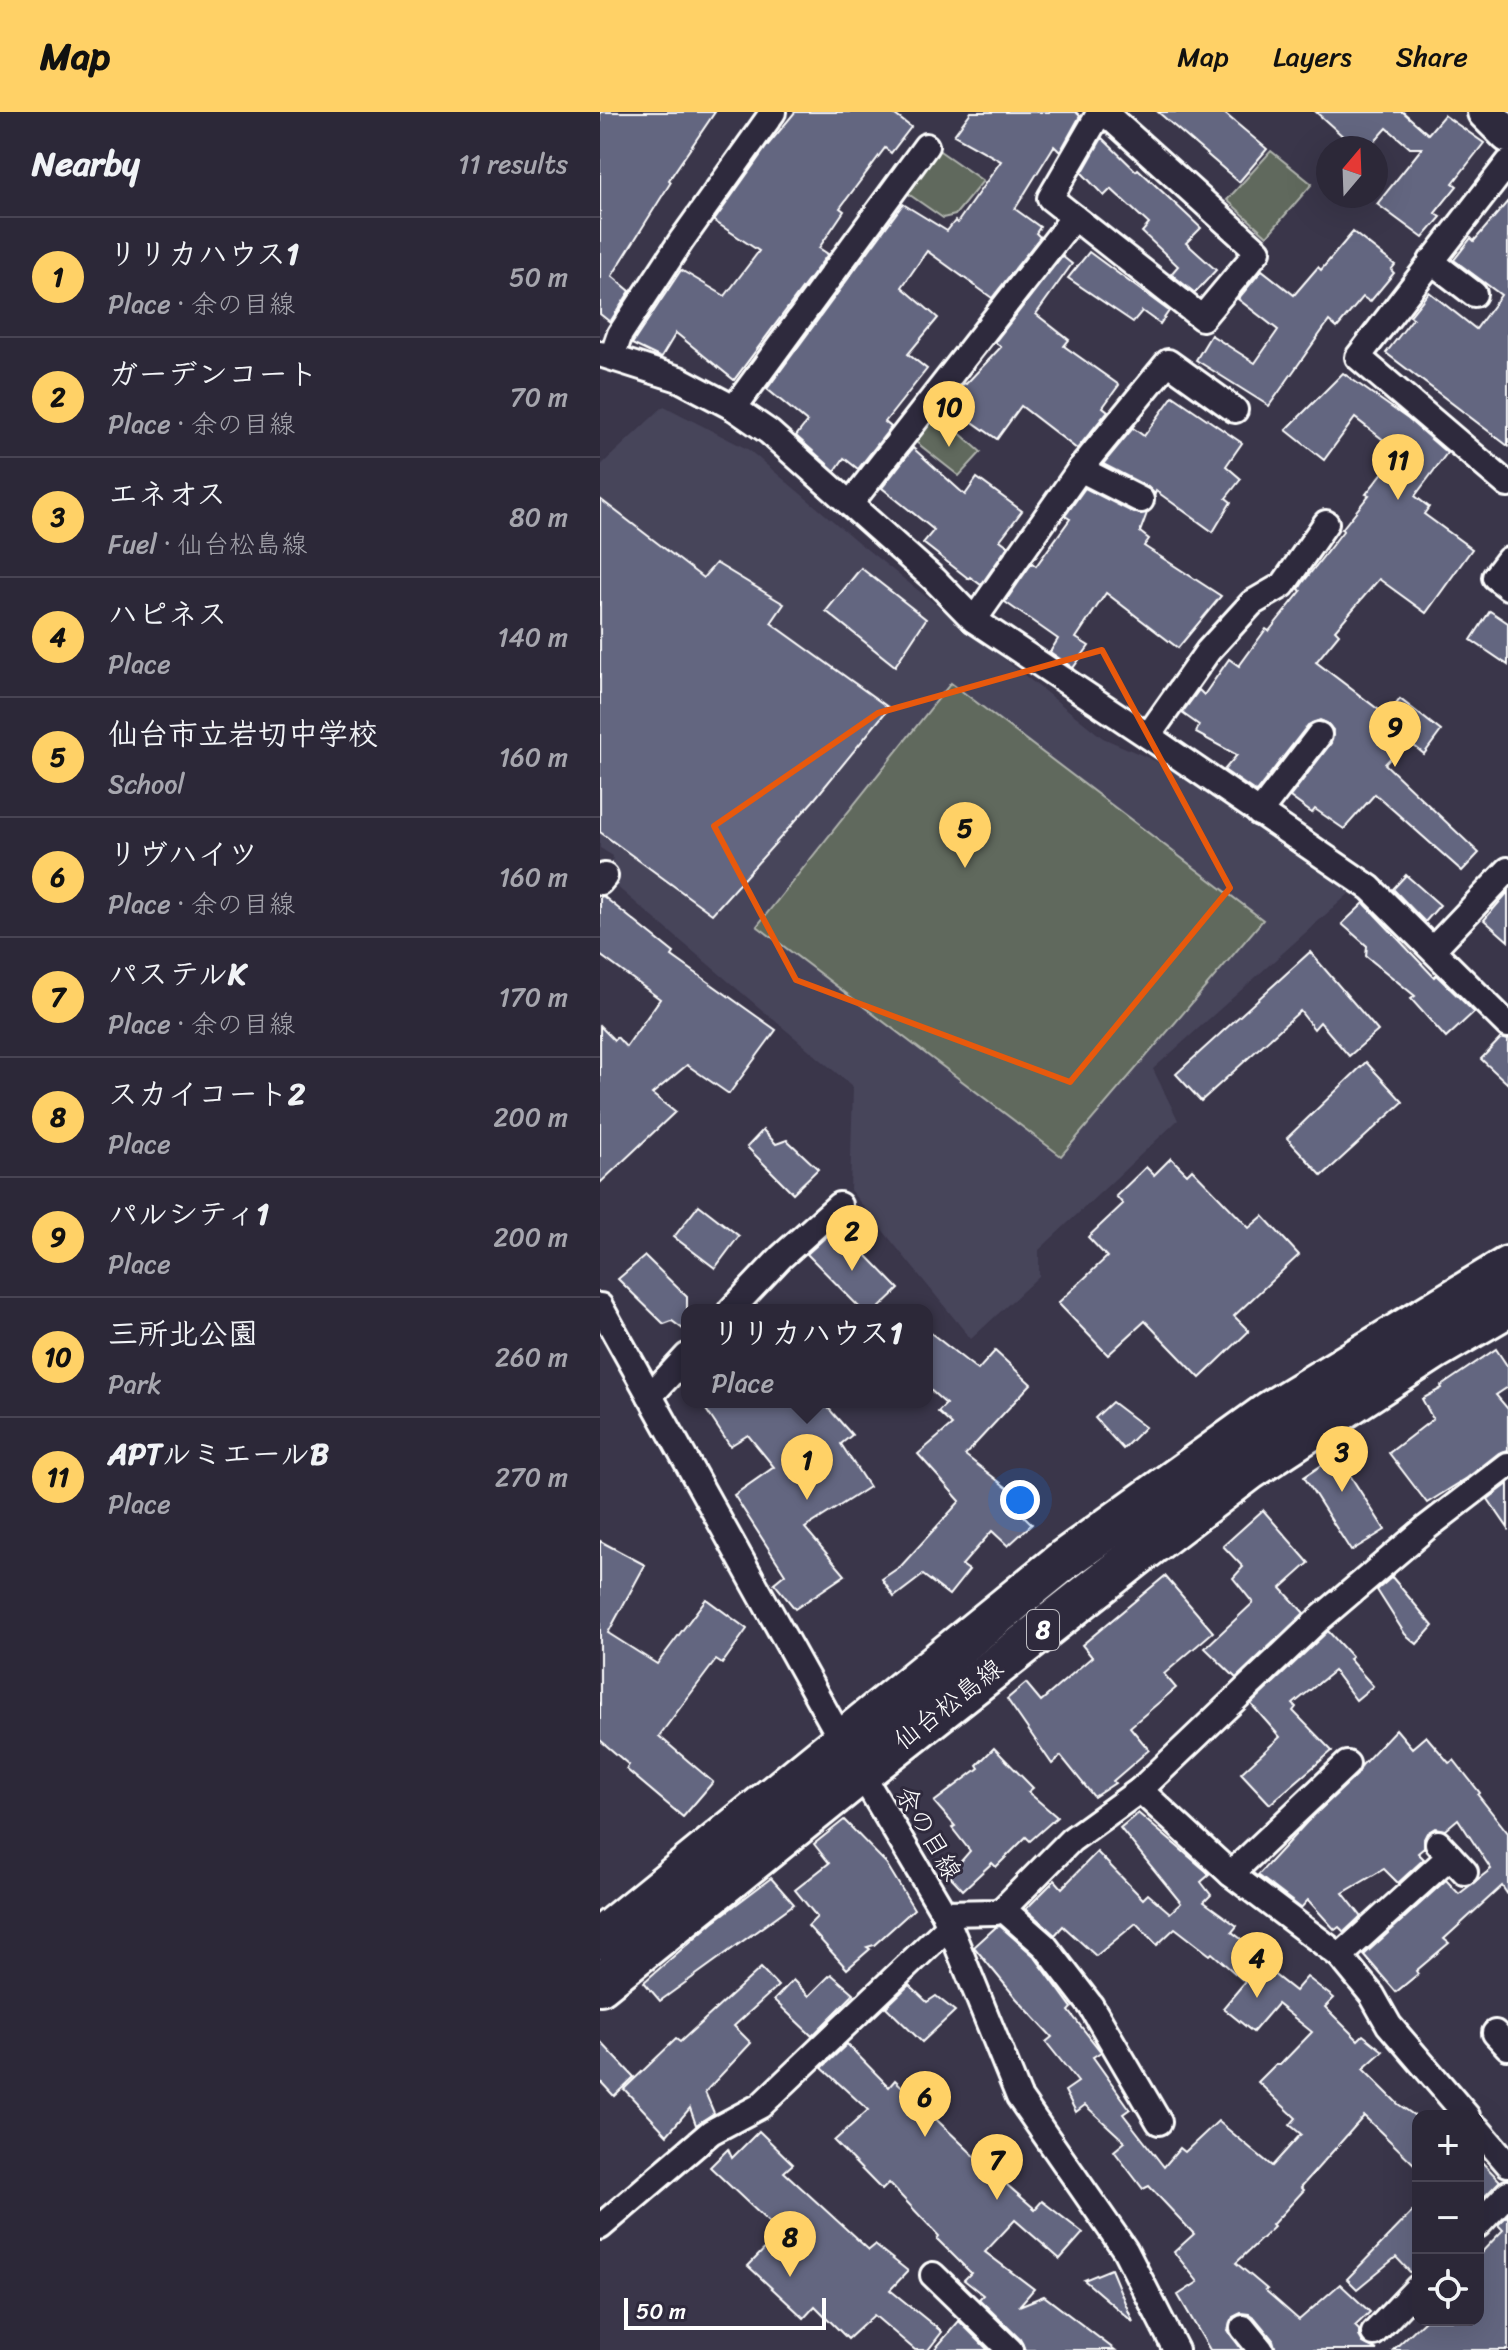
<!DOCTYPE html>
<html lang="en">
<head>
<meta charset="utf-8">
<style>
	body { margin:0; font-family:Sriracha,"Klee One",sans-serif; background:#383443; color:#f1f3f6 }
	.controls { position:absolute; right:24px; bottom:24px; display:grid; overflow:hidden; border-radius:16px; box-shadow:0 8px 32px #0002 }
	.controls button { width:72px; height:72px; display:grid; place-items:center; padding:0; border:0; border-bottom:2px solid #484453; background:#2c2838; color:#f1f3f6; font:40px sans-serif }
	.compass { position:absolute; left:716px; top:24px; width:72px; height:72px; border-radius:50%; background:#2c2838; box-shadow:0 8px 32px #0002; rotate:19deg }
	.scale { position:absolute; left:24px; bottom:20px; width:202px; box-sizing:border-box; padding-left:8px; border:4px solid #fff; border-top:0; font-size:22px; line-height:28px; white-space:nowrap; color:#fff; -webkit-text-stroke:6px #2f2a3d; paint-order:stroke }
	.you { position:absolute; left:420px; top:1388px; width:28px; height:28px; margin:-20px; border:6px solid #fff; border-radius:50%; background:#1a73e8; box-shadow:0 0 0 12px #1a73e833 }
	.badge { display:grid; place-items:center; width:52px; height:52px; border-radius:50%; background:#ffd166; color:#111; font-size:26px; font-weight:700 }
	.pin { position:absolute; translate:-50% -66px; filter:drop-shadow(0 2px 4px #0008) }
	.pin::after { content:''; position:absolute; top:42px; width:28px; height:24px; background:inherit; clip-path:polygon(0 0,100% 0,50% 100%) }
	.popup { position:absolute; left:81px; top:1192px; width:252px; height:104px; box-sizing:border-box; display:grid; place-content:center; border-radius:16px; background:#2c2838; filter:drop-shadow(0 2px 6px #0005); font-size:26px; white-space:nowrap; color:#a6a6ae }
	.popup b { font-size:30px; color:#f1f3f6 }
	.popup::after { content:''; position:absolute; left:50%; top:100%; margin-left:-16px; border:16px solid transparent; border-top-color:#2c2838 }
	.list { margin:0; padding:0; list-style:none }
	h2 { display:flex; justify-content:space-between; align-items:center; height:104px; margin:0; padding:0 32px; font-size:34px }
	h2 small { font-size:26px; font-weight:400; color:#a6a6ae }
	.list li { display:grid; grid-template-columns:52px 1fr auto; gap:24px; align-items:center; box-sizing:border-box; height:120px; padding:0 32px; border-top:2px solid #484453 }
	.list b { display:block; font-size:30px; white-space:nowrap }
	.list p { margin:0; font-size:26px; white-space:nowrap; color:#a6a6ae }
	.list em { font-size:26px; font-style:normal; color:#a6a6ae }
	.icon { flex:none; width:44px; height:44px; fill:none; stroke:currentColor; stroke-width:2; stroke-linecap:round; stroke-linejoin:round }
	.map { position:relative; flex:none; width:908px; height:2238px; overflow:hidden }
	header { display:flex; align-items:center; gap:48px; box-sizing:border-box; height:112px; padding:0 40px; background:#ffd166; color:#111 }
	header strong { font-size:38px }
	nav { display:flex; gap:44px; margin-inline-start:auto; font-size:28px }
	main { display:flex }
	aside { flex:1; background:#2c2838 }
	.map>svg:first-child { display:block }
</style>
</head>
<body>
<header>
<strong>Map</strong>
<nav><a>Map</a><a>Layers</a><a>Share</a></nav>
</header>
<main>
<aside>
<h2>Nearby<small>11 results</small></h2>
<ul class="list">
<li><span class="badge">1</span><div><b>リリカハウス1</b><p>Place · 余の目線</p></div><em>50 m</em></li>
<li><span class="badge">2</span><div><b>ガーデンコート</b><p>Place · 余の目線</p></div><em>70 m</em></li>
<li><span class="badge">3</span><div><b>エネオス</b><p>Fuel · 仙台松島線</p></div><em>80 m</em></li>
<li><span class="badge">4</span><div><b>ハピネス</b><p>Place</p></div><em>140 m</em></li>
<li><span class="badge">5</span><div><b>仙台市立岩切中学校</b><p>School</p></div><em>160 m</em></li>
<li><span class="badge">6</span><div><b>リヴハイツ</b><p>Place · 余の目線</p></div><em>160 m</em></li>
<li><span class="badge">7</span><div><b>パステルK</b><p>Place · 余の目線</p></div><em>170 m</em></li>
<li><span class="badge">8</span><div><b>スカイコート2</b><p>Place</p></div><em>200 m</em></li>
<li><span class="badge">9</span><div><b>パルシティ1</b><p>Place</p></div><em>200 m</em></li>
<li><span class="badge">10</span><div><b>三所北公園</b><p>Park</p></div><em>260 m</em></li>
<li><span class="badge">11</span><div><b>APTルミエールB</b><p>Place</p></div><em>270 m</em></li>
</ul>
</aside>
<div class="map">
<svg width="908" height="2238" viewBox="0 0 908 2238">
	<rect width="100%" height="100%" fill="#3a364a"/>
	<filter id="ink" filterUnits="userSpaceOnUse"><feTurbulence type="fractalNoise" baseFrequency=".0125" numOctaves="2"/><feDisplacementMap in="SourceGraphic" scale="16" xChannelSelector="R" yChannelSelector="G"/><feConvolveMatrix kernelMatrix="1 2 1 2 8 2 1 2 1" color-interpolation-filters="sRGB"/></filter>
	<g filter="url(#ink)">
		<!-- built -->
		<path fill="#47445a" d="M64,294L149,338L259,431L503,626L583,661L752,779L553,957L578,1008L439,1138V1164L371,1227L250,1078L253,975L9,768L13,744L0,736V354Z"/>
		<!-- green -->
		<g fill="#61695d" stroke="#b0b4ae" stroke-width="2">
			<path d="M337,37L383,69L355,103L343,106L307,81L329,45Z"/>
			<path d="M671,39L712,72L667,124L627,88Z"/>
			<path d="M338,302L381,340L359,364L316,330Z"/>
			<path d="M351,571L663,808L461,1044L157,814Z"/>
		</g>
		<!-- building -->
		<g fill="#646680" stroke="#fff" stroke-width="2">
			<path d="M0,0H115L69,68L71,70L12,164L30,179L10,210L0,202Z"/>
			<path d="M195,0H291L311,15L291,41L285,36L240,96L244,99L219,136L228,142L134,268L76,221L61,246L32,232L81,158L125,184L159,139L114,109L167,34Z"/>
			<path d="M371,0H476L480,4L460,40L454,34L415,97L440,115L436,121L440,125L392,186L327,139L302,175L338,206L308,242L327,257L285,310L291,315L258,357L244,346L235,359L196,324L207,310L167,277L303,92L347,119L355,109L357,111L401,49L354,23Z"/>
			<path d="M558,0H623L667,37L639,70Z"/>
			<path d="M716,0H803L828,22L844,3L884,31L853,71L857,74L835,101L841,105L823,126L777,92L822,36H810L787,16L769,36H756Z"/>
			<path d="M502,26L536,59L538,57L601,116L586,131L616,158L595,181L571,162L578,154L542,120L549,112L511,77L504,84L482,61Z"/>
			<path d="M908,89V334L786,241L813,206L810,204L829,180L876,217L901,183L854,148L871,126L874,129Z"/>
			<path d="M753,120L795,153L791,158L794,161L770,190L763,185L737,216L729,209L669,294L596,248L611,223L655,251L678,218L638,187L662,158L694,183L718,155L721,158Z"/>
			<path d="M489,140L569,199L560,212L542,199L533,210L468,166Z"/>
			<path d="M462,144L472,152L436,202L469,228L464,234L519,273L503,295L508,299L477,337L421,294L397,327L347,292L364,271L366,272L401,235L395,230Z"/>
			<path d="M743,261L808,307L847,341L815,384L829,395L824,402L872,437L826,501L779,467L735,518L739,522L716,550L787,604L800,587L841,619L824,642L807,628L785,652L879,741L862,759L775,682L744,717L715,697L712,701L690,685L731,631L733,618L727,611L720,608L708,613L656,680L624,658L637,643L596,621L599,613L582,601L599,578L604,583L629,547L639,554L666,517L669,519L701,479L699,477L702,472L743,419L742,417L769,383L766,382L799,340L755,306L724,348L686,318Z"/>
			<path d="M573,284L642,331L626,354L641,367L626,386L631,390L613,420L556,379L555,382L548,375L503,352L533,316L544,324Z"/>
			<path d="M313,336L365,383L377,366L422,399L400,428L408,434L381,473L370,465L369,467L323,431L334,418L282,376Z"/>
			<path d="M485,376L534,401H547L540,420L549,427L544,434L621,484L578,536L506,481L476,526L489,534L473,556L450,540L458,527L405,490L432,451L436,454L470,407L465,404Z"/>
			<path d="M0,387L103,466L116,451L184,492L171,511L289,596L213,689L112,802L0,720Z"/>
			<path d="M261,456L326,507L295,554L226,499Z"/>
			<path d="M890,499L908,511V553L871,528Z"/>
			<path d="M806,763L840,793L825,810L793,777Z"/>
			<path d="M908,780V829L884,808Z"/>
			<path d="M3,784L74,841L72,844L176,918L129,982L87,953L52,982L75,1000L0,1071V914L14,928L17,925L26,935L60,887L0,843V785Z"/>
			<path d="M764,791L834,865L836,863L874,900L846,926L811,887L815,884L766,844L767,834L742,812Z"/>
			<path d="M710,840L778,919L749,944L720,910L714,917L700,899L601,989L576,962Z"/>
			<path d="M901,926L908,928V972L881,947Z"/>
			<path d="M766,950L803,990L722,1064L687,1026Z"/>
			<path d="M163,1018L176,1032L187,1028L218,1057L193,1081L147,1035Z"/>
			<path d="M571,1046L587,1062L592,1057L649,1116L663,1104L699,1143L634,1204L649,1219L600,1266L545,1209L508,1243L458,1191L507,1145L488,1125L523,1092L516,1084L546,1055L554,1063Z"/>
			<path d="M99,1093L139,1124L115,1156L74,1125Z"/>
			<path d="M238,1114L299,1177L277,1198H262L207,1142Z"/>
			<path d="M45,1144L87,1185V1220L72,1209L64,1212L18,1167Z"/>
			<path d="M327,1218L378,1258L395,1239L431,1272L365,1343L416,1383L410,1390L432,1412L408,1434L392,1419L362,1453L369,1458L349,1483L323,1463L294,1485L282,1467L301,1454L360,1389L318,1342L352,1313L338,1300L346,1292L327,1275Z"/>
			<path d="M896,1237L908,1255V1275L896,1283L908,1297V1338L899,1341L867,1366L827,1391L789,1341L833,1307L822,1287L842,1276L841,1274Z"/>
			<path d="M101,1290H223L252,1323L241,1332L269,1375L205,1416L245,1463L195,1497L174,1471L185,1462L134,1383L174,1355L148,1323L130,1334Z"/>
			<path d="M512,1290L545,1315L523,1337L495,1306Z"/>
			<path d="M737,1343L785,1418L751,1439L704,1365Z"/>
			<path d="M908,1372V1416L888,1387Z"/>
			<path d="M663,1398L709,1451L681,1476L704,1501L636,1566L605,1536L653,1491L633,1466L643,1455L623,1434Z"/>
			<path d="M0,1429L45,1453L8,1521L57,1552L106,1487L147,1517L122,1552L116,1548L59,1624L113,1670L83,1705L26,1657L29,1653L0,1628Z"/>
			<path d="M565,1464L613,1520L564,1562L576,1576L530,1615L549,1638L513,1669L515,1671L494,1685L461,1644L452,1652L407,1587L426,1571L441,1589L492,1545L482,1533Z"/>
			<path d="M792,1465L833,1514L817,1532L805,1522L777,1478Z"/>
			<path d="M728,1519L752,1545L749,1547L773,1574L756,1588L734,1559L693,1592L696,1595L693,1599L732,1639L670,1692L641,1661L680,1625L651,1592Z"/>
			<path d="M796,1617L812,1636L826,1624L849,1651L854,1648L880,1681L878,1683L908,1721V1783L902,1774L844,1827L849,1831L816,1859L818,1862L796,1880L764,1843L846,1768L859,1782L891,1757L858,1707L845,1718L835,1716L827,1721L824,1727V1736L818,1741L824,1747L798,1771L784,1757L743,1781L761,1804L744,1820L739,1815L735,1818L708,1788L701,1796L658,1763L707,1710L757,1663L762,1653Z"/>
			<path d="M394,1636L433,1676L428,1680L457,1705L430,1729L426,1725L396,1755L392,1751L363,1778L349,1763L370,1739L352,1716L355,1714L334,1690L379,1656L377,1653Z"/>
			<path d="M538,1701L606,1759L609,1763L601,1770L611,1783L604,1790L637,1814L632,1820L662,1843L657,1849L695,1879L707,1865L734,1886L725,1895L758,1928L763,1923L783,1939L763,1957L798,1992L818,2006V2056L764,2004L701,2075L704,2078L672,2113L674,2115L636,2151L667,2177L665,2178L699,2208L740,2172L770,2200L755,2214L759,2218V2224L763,2231L777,2238H676L673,2228L655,2206L649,2202L641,2201L633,2205L628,2218L642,2238H610L578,2183L598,2170L574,2140L594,2122L549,2074L543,2077L514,2039L525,2030L485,1993L476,2000L465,1979L478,1970L446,1930L452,1925L416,1886L374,1835L396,1815L400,1814L434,1844L472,1896L469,1899L501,1940L493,1945L530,1997L523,2002L564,2055L580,2036L585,2040L618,2009L672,2054L701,2022L690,2013L696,2006L658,1970L675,1953H680L712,1920L677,1892L653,1920L623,1896L645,1870L612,1841L610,1843L575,1816L557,1833L536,1811L496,1844L463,1814L455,1823L426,1797L455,1768L462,1776L497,1740L543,1787L548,1782L570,1801L581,1791L520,1716Z"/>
			<path d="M244,1708L286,1751L314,1797L274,1833L267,1835L270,1837L247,1857L208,1814L217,1805L195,1778L229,1751L214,1732Z"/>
			<path d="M171,1766L194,1792L60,1889L44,1870L113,1810Z"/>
			<path d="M161,1856L178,1874L134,1914L151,1931L105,1980L114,2001L96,2013L90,1996L67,2023L24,1977L76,1927L80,1930Z"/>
			<path d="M231,1862L254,1882L212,1924L174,1888L193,1868L209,1884Z"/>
			<path d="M309,1873L327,1890L336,1884L355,1899L322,1930L286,1895Z"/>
			<path d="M0,1929L34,1965L14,1984L0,1969Z"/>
			<path d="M247,1932L289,1975L295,1968L384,2053L435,2097L442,2089L483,2121L460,2147L415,2108L385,2140L434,2177L419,2194L444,2184L515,2238H425L420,2227L379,2187L383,2183L364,2168L371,2161L337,2127L339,2124L289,2071L282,2078L234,2029L268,1998L222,1956Z"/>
			<path d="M159,2019L193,2052L184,2060L269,2138L275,2133L308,2159L290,2178L342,2220L328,2238H315L274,2203L248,2227L215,2194L204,2206L148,2154L180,2121L110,2055L128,2037L132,2046Z"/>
			<path d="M878,2046L900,2069L878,2091Z"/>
			<path d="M818,2094V2160L812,2162L796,2145L757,2177L747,2167Z"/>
			<path d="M908,2103V2238H793L825,2208H878V2144L903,2118L898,2113Z"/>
			<path d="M511,2157L533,2210L484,2168Z"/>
			<path d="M359,2209L388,2238H334Z"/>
		</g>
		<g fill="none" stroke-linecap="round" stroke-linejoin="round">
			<!-- minor casing -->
			<g stroke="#fff" stroke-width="30">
				<g id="minor">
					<path d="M500,0L450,86L602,206L658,139L504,0"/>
					<path d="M908,51L758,245L908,373"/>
					<path d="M831,149L874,182"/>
					<path d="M0,242L79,267L134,296L169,320L334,467L374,508L548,624L770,776L908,913"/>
					<path d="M12,245L20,222L81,129L173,0"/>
					<path d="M134,296L326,34"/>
					<path d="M480,357L541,388"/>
					<path d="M250,392L474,105"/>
					<path d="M908,448L895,465L908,475"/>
					<path d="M374,508L480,357L568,250L635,298"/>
					<path d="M548,624L608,539L652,491L683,473L726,411"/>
					<path d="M659,701L719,623"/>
					<path d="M0,770L5,764"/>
					<path d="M833,837L908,758"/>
					<path d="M0,1194L242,1629L344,1801L419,1985L525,2138L576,2238"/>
					<path d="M131,1198L181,1145L239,1093"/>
					<path d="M50,1284L87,1244"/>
					<path d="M540,1678L631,1762L740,1844L772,1883L789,1913L867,2004"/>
					<path d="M838,1731L865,1760"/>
					<path d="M631,1762L747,1652"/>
					<path d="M403,1797L445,1834L491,1894L559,2010"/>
					<path d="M344,1801L396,1800L403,1797L471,1728L540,1678L717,1509L826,1416L908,1353"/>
					<path d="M740,1844L850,1744"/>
					<path d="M895,1921L908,1935"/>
					<path d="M878,2017L908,2052"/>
					<path d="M878,2113L908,2081"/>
					<path d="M0,2115L111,2020L160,1994L349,1814"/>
					<path d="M333,2163L410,2238"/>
					<path d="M643,2216L661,2238"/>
					<path d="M774,2221L818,2175"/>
				</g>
			</g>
			<!-- secondary casing -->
			<g stroke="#fff" stroke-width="40">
				<path id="secondary" d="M885,0L908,23"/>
			</g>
			<!-- primary casing -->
			<g stroke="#fff" stroke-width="46">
				<g id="primary">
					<path d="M0,1826L464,1448L671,1299L908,1155"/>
					<path d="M0,1872L261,1661L540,1441L649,1358L833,1238L908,1194"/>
				</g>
			</g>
			<!-- minor -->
			<use href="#minor" stroke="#2f2a3d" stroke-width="24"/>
			<!-- secondary -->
			<use href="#secondary" stroke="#2f2a3d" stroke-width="34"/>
			<!-- primary -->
			<use href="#primary" stroke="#2f2a3d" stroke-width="40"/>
		</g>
	</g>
	<!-- marked area -->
	<path fill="none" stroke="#e8590c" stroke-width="6" stroke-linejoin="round" d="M502,538L630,776L470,970L196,868L114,714L278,601Z"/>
	<g text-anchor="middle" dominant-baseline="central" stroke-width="6" stroke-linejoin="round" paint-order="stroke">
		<!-- shield labels -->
		<rect fill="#2f2a3d" stroke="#c1bfc5" stroke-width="2" x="427" y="1498" width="32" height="40" rx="6"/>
		<g font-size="24" font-weight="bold" fill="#fff">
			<text x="443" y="1518">8</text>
		</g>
		<!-- street labels -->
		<g font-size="26" fill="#fff" stroke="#2f2a3d">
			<text transform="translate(348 1592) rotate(-38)">仙台松島線</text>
			<text transform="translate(329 1721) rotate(60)">余の目線</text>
		</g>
	</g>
</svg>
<div class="controls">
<button>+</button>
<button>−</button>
<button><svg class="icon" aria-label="locate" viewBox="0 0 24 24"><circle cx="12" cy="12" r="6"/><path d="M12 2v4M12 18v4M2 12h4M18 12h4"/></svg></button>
</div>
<svg class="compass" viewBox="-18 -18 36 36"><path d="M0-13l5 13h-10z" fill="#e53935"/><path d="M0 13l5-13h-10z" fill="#a6a6ae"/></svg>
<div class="scale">50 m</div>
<div class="you"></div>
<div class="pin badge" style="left:207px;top:1388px">1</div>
<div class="popup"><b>リリカハウス1</b>Place</div>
<div class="pin badge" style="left:252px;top:1159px">2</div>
<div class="pin badge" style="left:742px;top:1380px">3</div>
<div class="pin badge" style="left:657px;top:1886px">4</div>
<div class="pin badge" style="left:365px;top:756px">5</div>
<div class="pin badge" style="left:325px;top:2025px">6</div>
<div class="pin badge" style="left:397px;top:2088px">7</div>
<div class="pin badge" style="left:190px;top:2165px">8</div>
<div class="pin badge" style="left:795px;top:655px">9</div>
<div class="pin badge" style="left:349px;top:335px">10</div>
<div class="pin badge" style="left:798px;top:388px">11</div>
</div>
</main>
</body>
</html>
